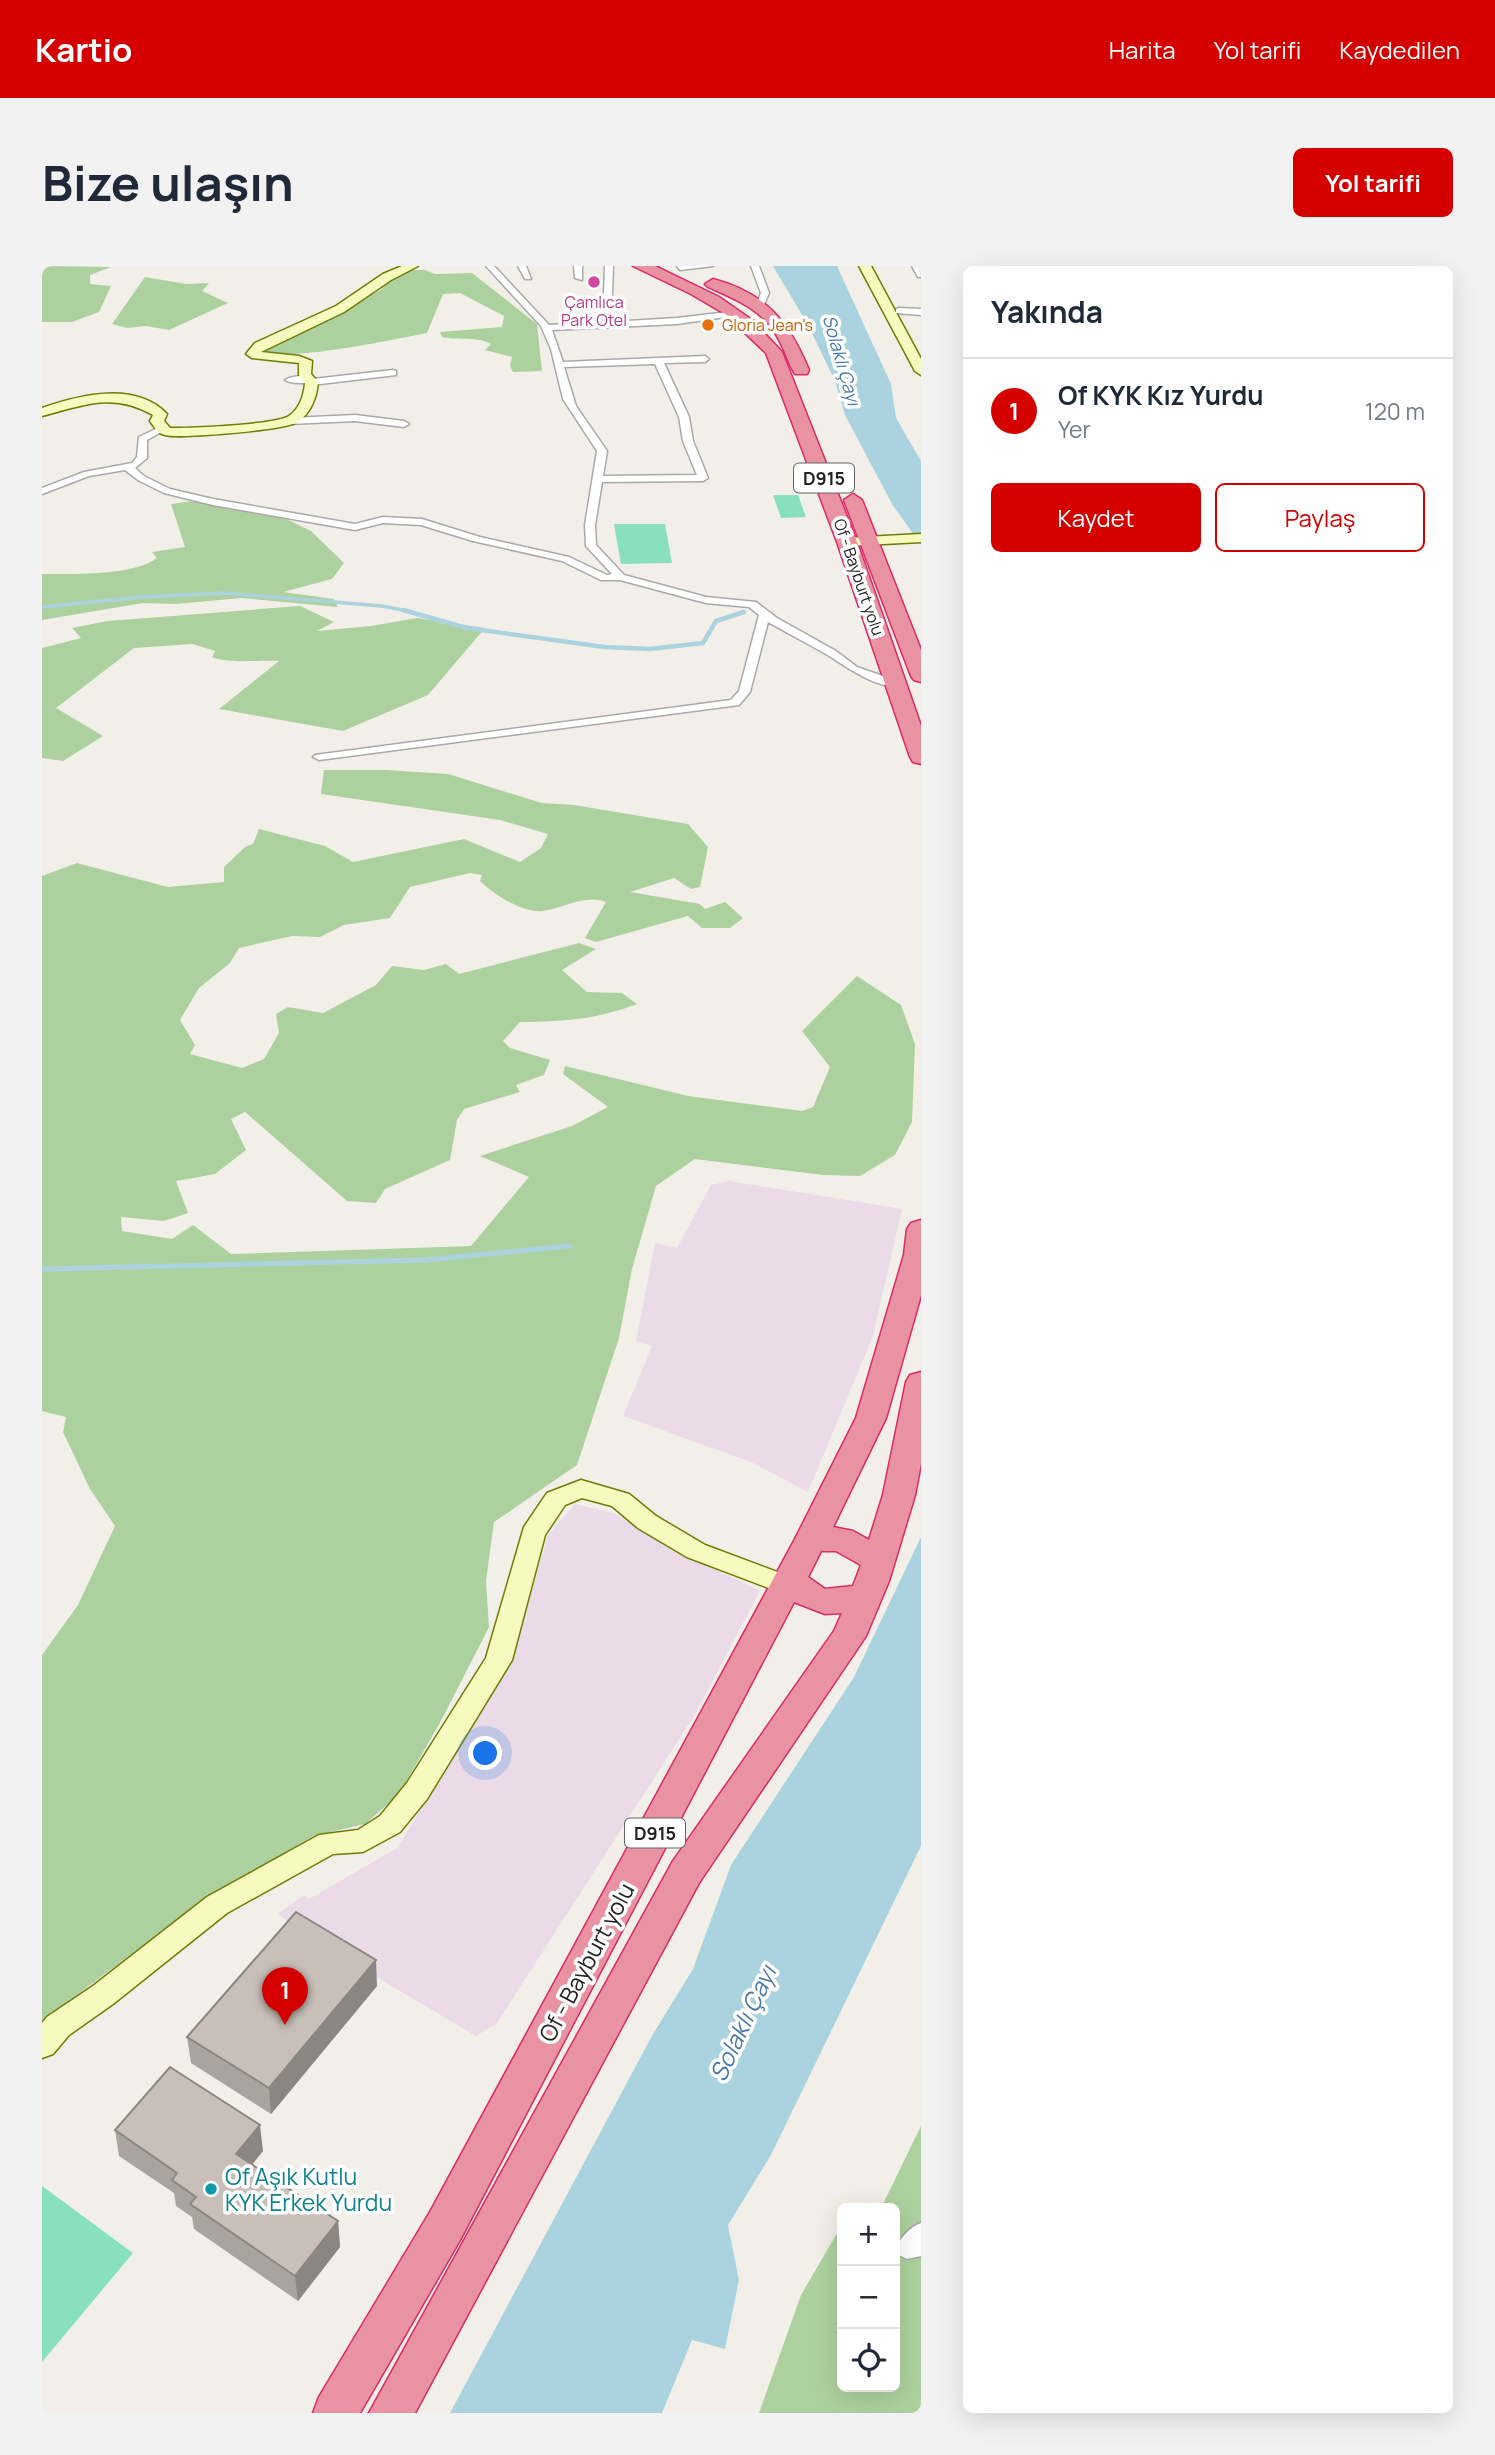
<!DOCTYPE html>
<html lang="tr">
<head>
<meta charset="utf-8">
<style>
	body { margin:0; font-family:Manrope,sans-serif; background:#f2f2f3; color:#1f2937 }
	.controls { position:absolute; right:21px; bottom:21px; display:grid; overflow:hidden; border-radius:10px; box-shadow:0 7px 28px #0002 }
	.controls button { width:63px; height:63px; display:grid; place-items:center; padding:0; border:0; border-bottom:2px solid #e0e1e3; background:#fff; color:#1f2937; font:35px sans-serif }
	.you { position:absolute; left:444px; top:1488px; width:24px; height:24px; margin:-18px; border:5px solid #fff; border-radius:50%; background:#1a73e8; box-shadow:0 0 0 10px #1a73e833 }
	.badge { display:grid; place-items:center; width:46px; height:46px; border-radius:50%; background:#d40000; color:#fff; font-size:23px; font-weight:700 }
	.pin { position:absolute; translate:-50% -58px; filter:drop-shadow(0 2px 4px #0008) }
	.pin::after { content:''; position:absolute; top:37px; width:24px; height:21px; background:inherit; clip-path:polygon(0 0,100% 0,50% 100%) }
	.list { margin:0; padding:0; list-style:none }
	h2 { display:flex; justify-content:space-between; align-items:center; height:91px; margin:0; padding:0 28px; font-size:30px }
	h2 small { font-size:23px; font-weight:400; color:#747a83 }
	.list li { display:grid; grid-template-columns:46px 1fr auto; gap:21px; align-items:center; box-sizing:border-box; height:105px; padding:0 28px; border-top:2px solid #e0e1e3 }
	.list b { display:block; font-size:26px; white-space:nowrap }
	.list p { margin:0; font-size:23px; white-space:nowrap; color:#747a83 }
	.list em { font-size:23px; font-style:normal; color:#747a83 }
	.actions { display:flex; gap:14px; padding:21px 28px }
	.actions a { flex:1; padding:16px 0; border:2px solid #d40000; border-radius:10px; text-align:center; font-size:24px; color:#d40000 }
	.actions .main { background:#d40000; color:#fff }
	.icon { flex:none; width:38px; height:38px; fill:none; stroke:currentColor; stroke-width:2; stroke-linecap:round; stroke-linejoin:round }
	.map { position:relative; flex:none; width:879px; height:2147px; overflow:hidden; border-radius:10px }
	header { display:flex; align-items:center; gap:42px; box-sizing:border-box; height:98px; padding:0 35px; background:#d40000; color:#fff }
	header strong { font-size:33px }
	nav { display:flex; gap:38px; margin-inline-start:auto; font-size:24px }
	.intro { display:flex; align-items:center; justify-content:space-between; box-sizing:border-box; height:168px; padding:0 42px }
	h1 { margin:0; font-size:49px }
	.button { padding:18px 32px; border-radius:10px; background:#d40000; color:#fff; font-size:24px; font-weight:700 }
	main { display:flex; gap:42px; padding:0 42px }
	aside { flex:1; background:#fff; border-radius:10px; box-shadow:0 7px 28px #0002 }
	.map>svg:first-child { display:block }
</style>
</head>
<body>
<header>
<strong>Kartio</strong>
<nav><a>Harita</a><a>Yol tarifi</a><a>Kaydedilen</a></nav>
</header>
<div class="intro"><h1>Bize ulaşın</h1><a class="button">Yol tarifi</a></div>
<main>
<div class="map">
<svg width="879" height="2147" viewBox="0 0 879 2147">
	<rect width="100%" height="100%" fill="#f2efe9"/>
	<!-- industrial -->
	<g fill="#ebdbe8">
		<path d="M687,915L860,943L831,1070L766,1226L709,1196L581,1150L610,1080L594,1075L613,977L635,982L669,919Z"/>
		<path d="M533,1238L574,1248L651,1293L718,1325L652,1450L455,1757L434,1770L280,1679L236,1648L262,1629L267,1633L355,1582L469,1399L506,1269Z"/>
	</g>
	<!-- forest -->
	<g fill="#add19e">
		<path d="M0,0L69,1L48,9V18L69,20L57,46L30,56H0Z"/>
		<path d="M367,4H383L393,8L430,7L495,58L500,105L471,106L468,100L470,91L443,84L449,78C436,70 416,75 400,71L398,66L460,61L462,50L418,27L401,28L385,67C354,73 243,97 218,85L299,47L340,23L350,10Z"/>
		<path d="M103,11L144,18L167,17L160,25L186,37L127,64L104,60L85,62L70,58Z"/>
		<path d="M149,235L240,251L269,265L302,297L290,313L241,326L292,333L296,341L200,332L133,338L101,337L0,354V308C31,308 91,310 115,292L110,286L143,281L129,238Z"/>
		<path d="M258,340L292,356L275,365L329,360L375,352L443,362L386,429L301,465L177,443L237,395C216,394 188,398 170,391L173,385L151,378L92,382L14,442L61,470L21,495L0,492V382L39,372L30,362L66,355Z"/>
		<path d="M282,504H345L406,508L500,537L532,539L646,558L666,581L658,621L649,623L632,612L588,626L658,638L663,643L683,636L701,652L688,662H660L646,650L554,676L543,672L564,636C543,628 523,642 501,645C482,648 451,628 438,615L440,609L428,607L368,621L348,652L302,659L278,671L250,670L197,682L188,697L157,722L138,754L153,779L148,788L200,802L222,793L237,767L234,748L246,741L281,747L334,719L350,700L382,704L404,698L417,708L537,677L554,683L520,704L545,726L580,727L595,738C557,753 519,756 478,756L461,775L468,782L508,794L502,809L474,819L478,826L422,843L415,854L408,894L343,923L334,937L305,935L203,846L189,853L204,884L173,908L134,915L146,947L122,955L79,951L80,965L130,973L151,959L189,988L429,980L487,911L438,890L530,860L566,841L521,808L523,800L646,830L760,845L771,841L788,801L760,765L815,710L859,739L873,778L870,856L853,889L818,910L781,909L653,893L614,920L590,1003L577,1072L535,1199L452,1256L444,1315L447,1361L399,1455L357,1528L323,1558L271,1570L151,1642L0,1755V1389L36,1339L73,1260L48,1223L21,1166L24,1151L0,1145V610L35,597L126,621L182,616V601L203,581L211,578L217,563L283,580L311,596L422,573L478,596L499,582L506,568L458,554L279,528Z"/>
		<path d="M879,1860V2147H717L759,2029L794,1969L800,1965V2121H853V1942H834L841,1938Z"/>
	</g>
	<!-- pitch -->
	<g fill="#88e0be">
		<path d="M731,229H756L764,251L739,252Z"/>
		<path d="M623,258L630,297L579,298L572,258Z"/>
		<path d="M0,1920L91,1987L0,2096Z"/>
	</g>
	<!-- water -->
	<g fill="#aad3df">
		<path d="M731,0H795L849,118L854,152L879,195V279L850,238L803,149L793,115L766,59Z"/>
		<path d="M879,1271V1580L729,1889L686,1959L697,2014L683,2083L650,2074L620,2147H408L611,1768L651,1703L689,1599L812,1411Z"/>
	</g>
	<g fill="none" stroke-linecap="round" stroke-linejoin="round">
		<!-- stream-far2 -->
		<path stroke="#aad3df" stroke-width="3.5" d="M0,341L99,331L181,327L340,340L371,346"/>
		<!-- stream-far1 -->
		<path stroke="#aad3df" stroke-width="4.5" d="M361,344L425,362L562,381L608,383L661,377L674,355L702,346"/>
		<!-- stream -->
		<path stroke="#aad3df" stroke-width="5" d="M0,1003L383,994L528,980"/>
		<!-- street casing -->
		<g stroke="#a9a9a9" stroke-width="3">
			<g id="street">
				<path d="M444,0H452L507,59L561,56L563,0H571L569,56L635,52L694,45V49L691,50L635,58L510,64L521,96L663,90L667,93L663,96L622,97L647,151L651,175L666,212L661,215L560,216L553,259L554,279L582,309L664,331L714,336L735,352L794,385L815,401L858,416V420C833,423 804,400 784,388C765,377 745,367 726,356L708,426L697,439L277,494L271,491L273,489L689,434L697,425L717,349L707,341L664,337L578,314H559L520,295L431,275L379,259L341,257L313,264L171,239L122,227L96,214L83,204L47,210L0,228V222L42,206L90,197L95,191L97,171L120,160L125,163L105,174V192L93,202L102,210L128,223L171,233L313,258L341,251L380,253L438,271L527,291L565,309L570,308L544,280L543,259L555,185L521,133L509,83L499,60ZM613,98L637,151L641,175L655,209L561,210L565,185L534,140L522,101Z"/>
				<path d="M476,0H484L489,13H483Z"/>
				<path d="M532,0H540V14L533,12Z"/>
				<path d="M635,0H671L638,4Z"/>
				<path d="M709,0H717L727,27L721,41L714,39L719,27Z"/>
				<path d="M870,0H878L879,11H876Z"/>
				<path d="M857,42L879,43V49L854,47V43Z"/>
				<path d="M351,104L354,105V109L270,119C262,115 250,119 243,114C249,110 266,108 271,113Z"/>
				<path d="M313,149L362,155L367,158L362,161L313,155L248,158L243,155L248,152Z"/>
				<path d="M879,1957V1990L865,1993L857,1989L854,1982C859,1971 868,1961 879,1957Z"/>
			</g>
		</g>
		<!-- secondary casing -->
		<g stroke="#707d05" stroke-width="3">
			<g id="secondary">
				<path d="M360,0H376L349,14L302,46L219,86L257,90L270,95L269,108L276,116C275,131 268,150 253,157C240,164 139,173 123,169C115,167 113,162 108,155L111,149C70,126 42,139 0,150V142C38,129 93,115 125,148L122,155L128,162C149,162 232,159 247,150C258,142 262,129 263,117L257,109V97L210,92L204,88L213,77L294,40L341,8Z"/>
				<path d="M817,0H829L879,93V109L873,105Z"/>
				<path d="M879,268V276L805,280L798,276L805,272Z"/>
				<path d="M539,1214L587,1228L614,1250L663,1279L754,1313L758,1320L754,1327L745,1329L645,1291L596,1262L570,1240L540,1232L523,1239L503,1269L470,1394L385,1533L358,1566L321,1586L291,1588L185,1647L71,1738L27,1769L11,1788L0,1792V1757L5,1751L51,1720L165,1631L277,1569L316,1564L338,1550L365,1517L444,1392L482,1261L505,1227Z"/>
			</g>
		</g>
		<!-- highway casing -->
		<g stroke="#dc2a67" stroke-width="3">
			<g id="highway">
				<path d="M591,0H613L677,31L710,54L740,86L815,276L879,460V498L871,496L868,491L795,276L724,87L683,48L649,28Z"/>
				<path d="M671,13C724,27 747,56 767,104L765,108H753C746,97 743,84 736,72C722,44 693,33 666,21L663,18Z"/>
				<path d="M811,228L820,234L879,384V416L872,414L869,410L802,234Z"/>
				<path d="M879,954V1029L844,1152L791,1261L811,1265L827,1274L841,1229L864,1116L868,1109L879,1106V1197L873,1229L847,1315L824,1370L657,1617L373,2147H327L631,1595L792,1365L800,1347L783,1348L752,1336L418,1974L318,2147H271L277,2131L388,1946L753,1273L814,1152L862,989L865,963L869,957ZM779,1285H794L819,1299L811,1320L783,1323L766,1311Z"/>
			</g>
		</g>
		<!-- street -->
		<use href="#street" fill="#fff" fill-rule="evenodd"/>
		<!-- secondary -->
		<use href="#secondary" fill="#f7fabf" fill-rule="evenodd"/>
		<!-- highway -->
		<use href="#highway" fill="#e892a2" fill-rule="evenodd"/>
	</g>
	<!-- wall -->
	<g fill="#aba49e">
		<path d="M335,1720L229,1848L149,1797L145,1771Z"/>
		<path d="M73,1864L221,1885L210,1898L296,1955L298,1981L256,2035L152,1963L150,1951L134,1940L132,1927L77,1890Z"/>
	</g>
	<!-- shaded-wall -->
	<g fill="#8b8681">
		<path d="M334,1694L335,1720L229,1848L227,1822Z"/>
		<path d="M218,1859L221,1885L198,1914L194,1888Z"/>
		<path d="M296,1955L298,1981L256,2035L253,2010Z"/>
	</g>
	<!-- building -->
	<g fill="#c7bfb8" stroke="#8b8681" stroke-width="2">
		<path d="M254,1646L334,1694L227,1822L145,1771Z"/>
		<path d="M128,1801L218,1859L194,1888L296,1955L253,2010L148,1938L154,1931L130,1914L135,1907L73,1864Z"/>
	</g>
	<!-- markers -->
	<circle fill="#d1479c" stroke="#fff" stroke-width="2.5" cx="552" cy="16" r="7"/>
	<circle fill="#e8710a" stroke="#fff" stroke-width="2.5" cx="666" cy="59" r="7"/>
	<circle fill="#0f9aa8" stroke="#fff" stroke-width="2.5" cx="169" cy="1923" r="7"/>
	<g text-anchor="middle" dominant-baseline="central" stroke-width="7" stroke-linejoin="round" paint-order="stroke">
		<!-- far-hotel labels -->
		<g font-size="16" fill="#b23c85" stroke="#fff">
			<text x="552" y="36">Çamlıca<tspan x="552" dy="18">Park Otel</tspan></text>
		</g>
		<!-- far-food labels -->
		<g font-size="16" fill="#c56008" stroke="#fff" text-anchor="start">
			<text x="680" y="59">Gloria Jean's</text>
		</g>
		<!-- far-street labels -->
		<g font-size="16" fill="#222" stroke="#fff">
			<text transform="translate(817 311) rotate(71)">Of - Bayburt yolu</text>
		</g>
		<!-- far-water labels -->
		<g font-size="18" font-style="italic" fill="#4a7aab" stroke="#fff">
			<text transform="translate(800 94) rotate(74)">Solaklı Çayı</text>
		</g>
		<!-- shield labels -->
		<g fill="#fff" stroke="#646464" stroke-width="2">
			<rect x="752" y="197.5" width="60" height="29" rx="5"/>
			<rect x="583" y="1552.5" width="60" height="29" rx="5"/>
		</g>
		<g font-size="18" font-weight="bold" fill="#222">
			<text x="782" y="212">D915</text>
			<text x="613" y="1567">D915</text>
		</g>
		<!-- near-street labels -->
		<g font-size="23" fill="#222" stroke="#fff">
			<text transform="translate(544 1696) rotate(-62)">Of - Bayburt yolu</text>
		</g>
		<!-- near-culture labels -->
		<g font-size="23" fill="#0d838f" stroke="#fff" text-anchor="start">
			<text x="183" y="1910">Of Aşık Kutlu<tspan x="183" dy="26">KYK Erkek Yurdu</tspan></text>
		</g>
		<!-- near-water labels -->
		<g font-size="24" font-style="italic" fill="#4a7aab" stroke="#fff">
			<text transform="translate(700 1757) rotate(-65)">Solaklı Çayı</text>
		</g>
	</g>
</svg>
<div class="controls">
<button>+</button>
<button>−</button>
<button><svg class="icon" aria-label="locate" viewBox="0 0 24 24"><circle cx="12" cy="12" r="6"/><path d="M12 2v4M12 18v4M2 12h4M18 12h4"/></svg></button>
</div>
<div class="you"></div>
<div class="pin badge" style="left:243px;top:1759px">1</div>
</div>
<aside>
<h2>Yakında<small></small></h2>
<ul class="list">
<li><span class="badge">1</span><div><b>Of KYK Kız Yurdu</b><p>Yer</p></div><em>120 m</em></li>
</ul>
<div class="actions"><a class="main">Kaydet</a><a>Paylaş</a></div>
</aside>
</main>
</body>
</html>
